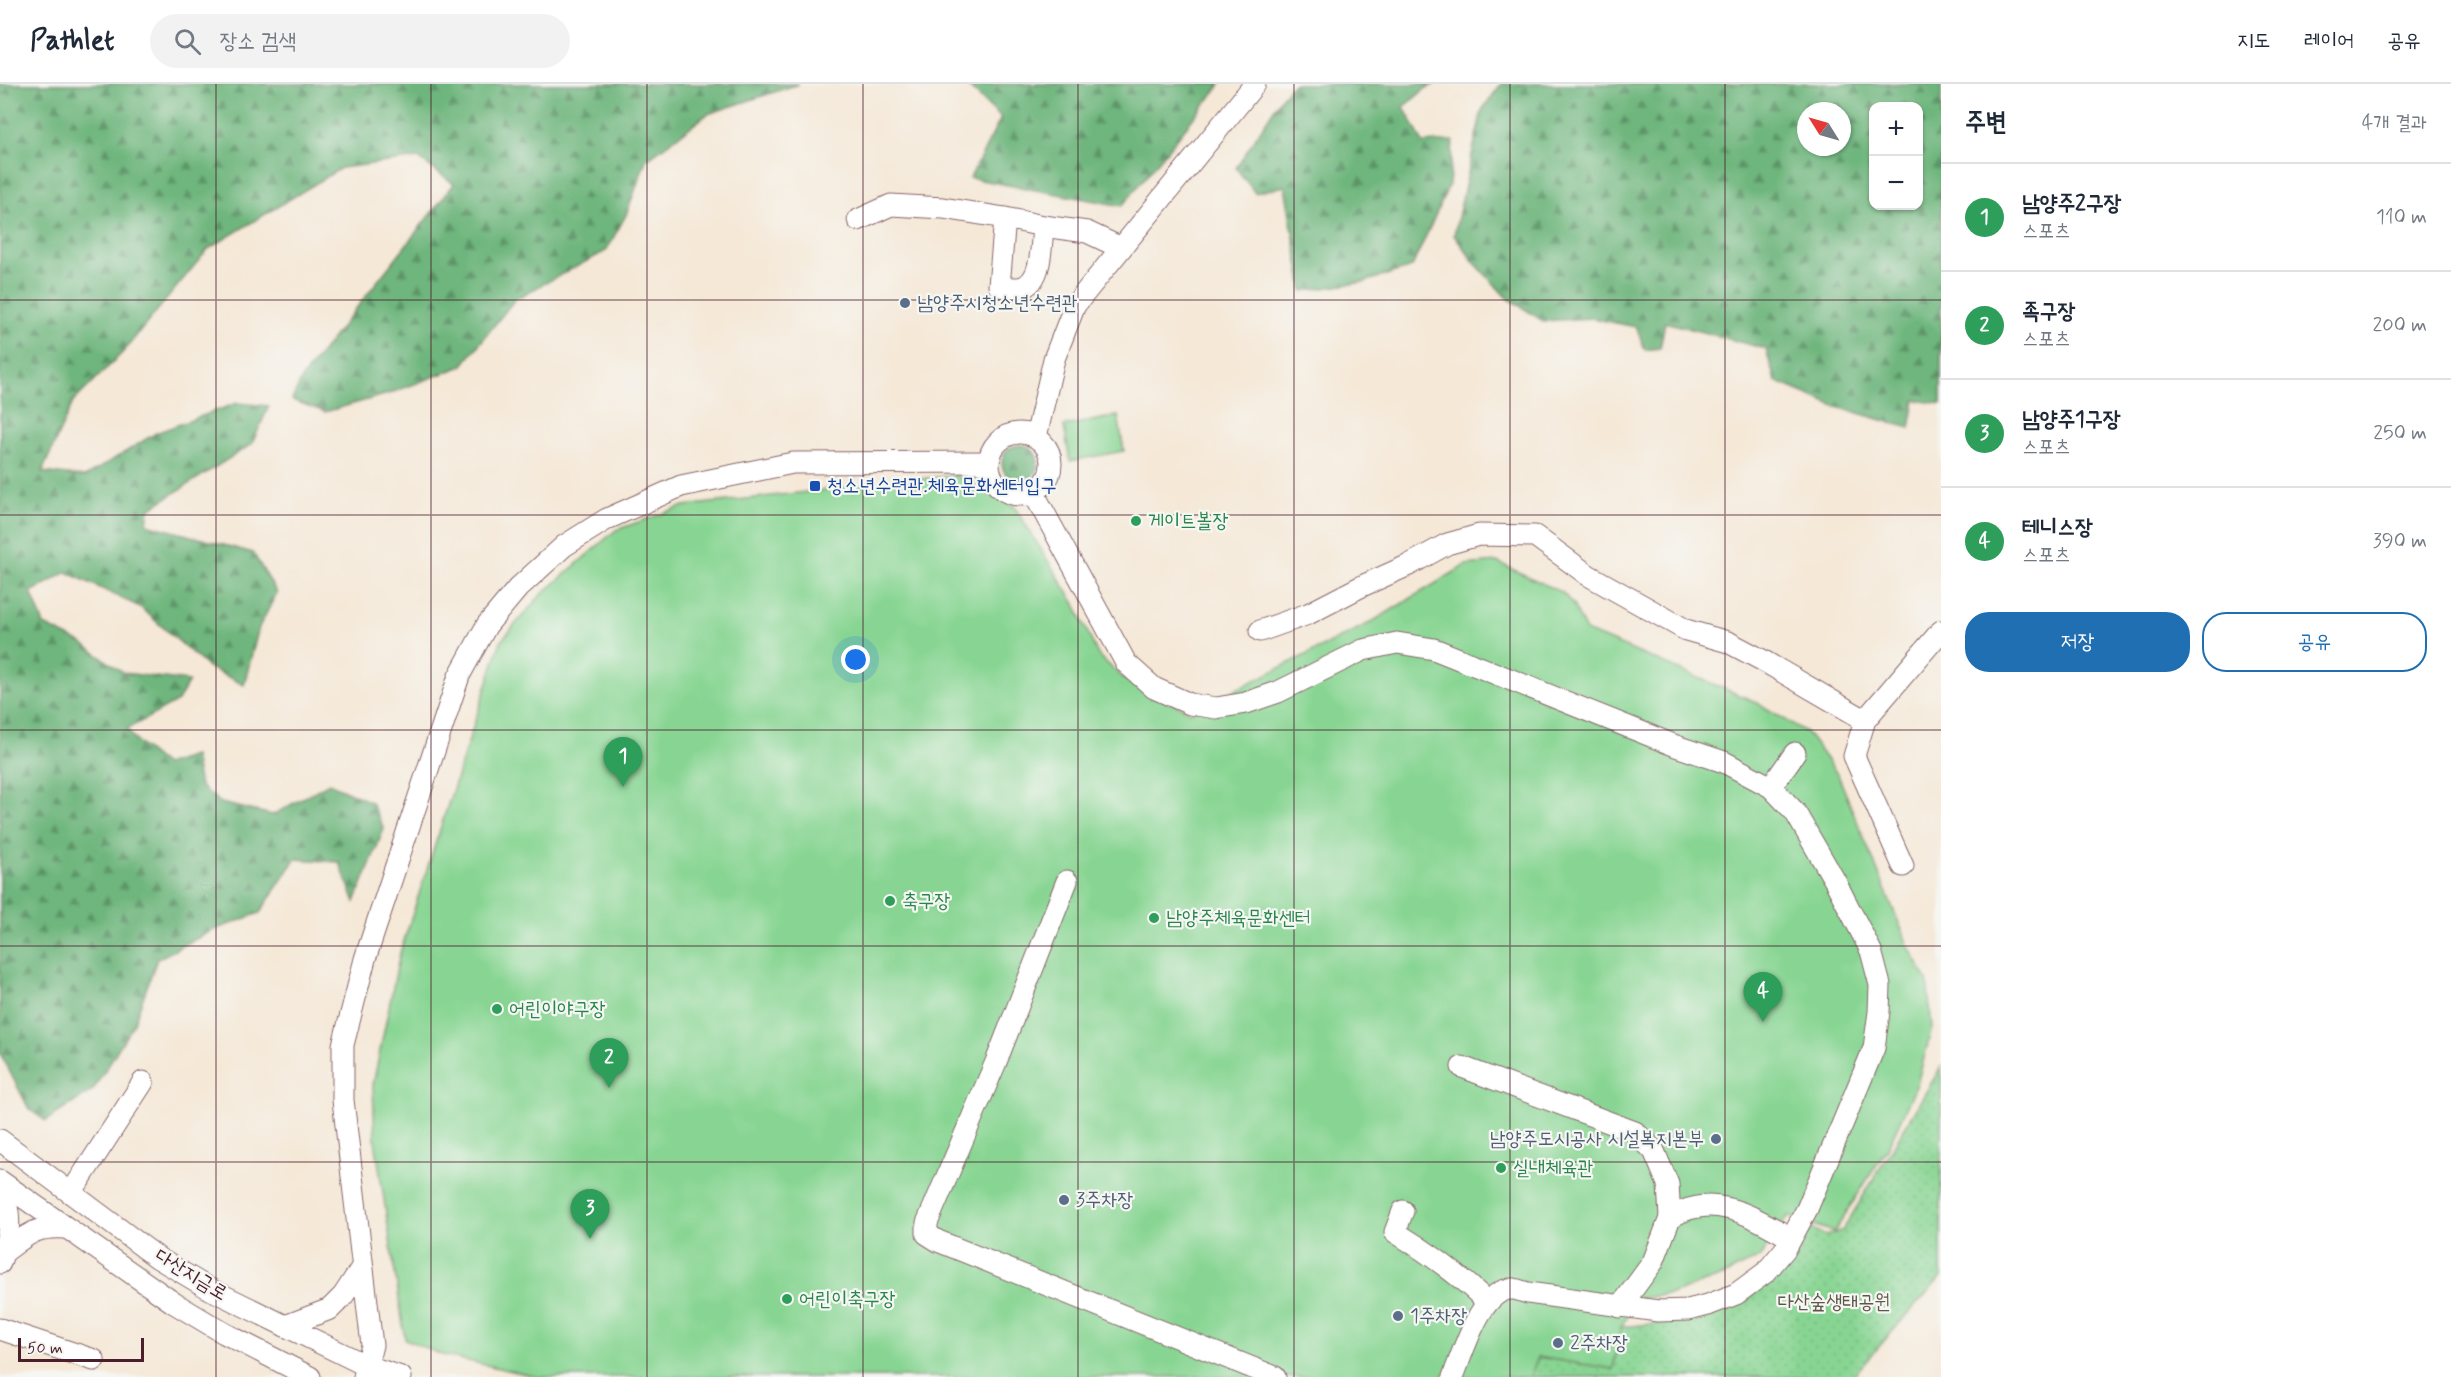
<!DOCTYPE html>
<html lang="ko">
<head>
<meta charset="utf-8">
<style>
	body { margin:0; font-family:Mynerve,"Poor Story",sans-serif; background:#f2f2f3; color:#1f2937 }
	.controls { position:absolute; right:18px; top:18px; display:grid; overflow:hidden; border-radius:12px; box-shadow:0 2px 4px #0004 }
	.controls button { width:54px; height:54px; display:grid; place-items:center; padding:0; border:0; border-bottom:2px solid #e0e1e3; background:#fff; color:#1f2937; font:30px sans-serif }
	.compass { position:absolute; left:1797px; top:18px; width:54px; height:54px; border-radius:50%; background:#fff; box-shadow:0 2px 4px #0004; rotate:307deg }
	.scale { position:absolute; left:18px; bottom:15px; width:126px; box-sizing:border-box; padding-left:6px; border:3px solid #4a1f2b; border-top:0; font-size:16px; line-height:21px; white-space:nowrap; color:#4a1f2b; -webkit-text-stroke:4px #f6f6f2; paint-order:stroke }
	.you { position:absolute; left:856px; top:576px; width:21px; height:21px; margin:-15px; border:4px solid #fff; border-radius:50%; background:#1a73e8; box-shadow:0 0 0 9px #1a73e833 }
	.badge { display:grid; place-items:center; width:39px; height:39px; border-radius:50%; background:#1f6fb2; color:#fff; font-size:20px; font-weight:700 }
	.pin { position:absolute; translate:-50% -50px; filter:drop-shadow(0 2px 3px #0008) }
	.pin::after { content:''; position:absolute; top:32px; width:21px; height:18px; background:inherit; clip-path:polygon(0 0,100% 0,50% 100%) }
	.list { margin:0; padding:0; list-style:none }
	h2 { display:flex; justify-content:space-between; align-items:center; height:78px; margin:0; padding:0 24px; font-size:26px }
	h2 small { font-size:20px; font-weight:400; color:#747a83 }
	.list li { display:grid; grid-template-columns:39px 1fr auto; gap:18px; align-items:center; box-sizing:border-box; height:108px; padding:0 24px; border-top:2px solid #e0e1e3 }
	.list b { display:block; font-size:22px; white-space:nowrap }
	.list p { margin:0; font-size:20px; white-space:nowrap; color:#747a83 }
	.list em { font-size:20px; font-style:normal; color:#747a83 }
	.actions { display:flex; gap:12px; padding:18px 24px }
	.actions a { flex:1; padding:14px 0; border:2px solid #1f6fb2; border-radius:24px; text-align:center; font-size:21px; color:#1f6fb2 }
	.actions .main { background:#1f6fb2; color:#fff }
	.icon { flex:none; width:33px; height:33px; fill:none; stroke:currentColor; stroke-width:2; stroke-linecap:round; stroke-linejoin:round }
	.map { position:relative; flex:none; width:1941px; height:1293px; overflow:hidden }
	header { display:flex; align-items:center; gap:36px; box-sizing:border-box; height:84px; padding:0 30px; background:#fff; border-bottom:2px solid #e0e1e3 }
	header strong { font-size:28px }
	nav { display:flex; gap:33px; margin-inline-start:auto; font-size:21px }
	.search { width:420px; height:54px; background:#f2f2f3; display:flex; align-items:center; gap:15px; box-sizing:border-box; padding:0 21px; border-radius:33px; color:#747a83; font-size:22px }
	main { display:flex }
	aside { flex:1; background:#fff }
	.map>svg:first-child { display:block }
</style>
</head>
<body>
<header>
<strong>Pathlet</strong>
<div class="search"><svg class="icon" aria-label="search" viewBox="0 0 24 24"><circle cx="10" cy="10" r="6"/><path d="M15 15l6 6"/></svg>장소 검색</div>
<nav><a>지도</a><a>레이어</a><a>공유</a></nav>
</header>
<main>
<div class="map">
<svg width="1941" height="1293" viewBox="0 0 1941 1293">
	<defs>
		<pattern id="grass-dots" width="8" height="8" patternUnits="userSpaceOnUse" patternTransform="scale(1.5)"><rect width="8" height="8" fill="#88d593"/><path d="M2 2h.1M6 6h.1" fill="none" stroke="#77b67f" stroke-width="1.8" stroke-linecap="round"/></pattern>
		<pattern id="forest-firs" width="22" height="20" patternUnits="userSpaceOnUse" patternTransform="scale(1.5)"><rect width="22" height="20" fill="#6eb67d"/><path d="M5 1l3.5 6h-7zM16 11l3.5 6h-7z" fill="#5c9367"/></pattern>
	</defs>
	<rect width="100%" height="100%" fill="#f6f6f2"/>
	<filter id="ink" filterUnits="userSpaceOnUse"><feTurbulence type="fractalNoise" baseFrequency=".0167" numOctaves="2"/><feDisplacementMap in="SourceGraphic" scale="12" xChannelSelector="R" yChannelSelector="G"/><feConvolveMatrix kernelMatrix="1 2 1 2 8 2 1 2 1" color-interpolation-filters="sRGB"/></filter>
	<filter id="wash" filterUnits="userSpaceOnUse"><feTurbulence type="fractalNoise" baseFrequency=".008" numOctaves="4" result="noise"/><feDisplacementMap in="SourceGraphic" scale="24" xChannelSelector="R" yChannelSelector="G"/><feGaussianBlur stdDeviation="1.35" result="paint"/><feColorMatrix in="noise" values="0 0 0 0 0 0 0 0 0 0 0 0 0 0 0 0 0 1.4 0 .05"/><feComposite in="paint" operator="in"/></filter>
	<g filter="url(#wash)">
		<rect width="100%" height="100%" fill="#f5e8d7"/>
		<!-- grass -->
		<path fill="url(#grass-dots)" stroke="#697a5f" stroke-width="1.5" d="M1941,983V1193L1852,1293H1529L1538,1273L1613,1285L1621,1243L1681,1237L1746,1217L1780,1184L1806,1142L1826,1152L1843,1146Z"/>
		<!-- forest -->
		<g fill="url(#forest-firs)" stroke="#5c6a54" stroke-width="1.5" fill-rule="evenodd">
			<path d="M0,0H799L708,30L646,76L626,131L606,167L515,215L462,282L388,310L325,328L292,316L303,292L454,100L418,74L341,84L208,165L123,268L73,318L42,388L85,393L156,349L237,319L269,322L252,360L149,425L147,440L253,469L277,509L259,543L244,601L208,583L140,523L67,488L31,508L44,541L81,559L124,589L189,597L178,617L127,645L137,658L165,681L194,672L200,702L221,719L273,731L329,699L371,718L384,745L355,818L339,778L295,775L260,829L211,847L157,875L134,939L93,1006L46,1037L29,1025L0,969Z"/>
			<path d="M966,0H1221L1122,122L970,94L1001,34Z"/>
			<path d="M1293,0H1435L1425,5L1404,23L1423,59L1453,57L1449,101L1412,183L1364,198L1303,207L1285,102L1255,109L1236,84L1281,14Z"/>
			<path d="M1501,0H1941V320L1915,316L1910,344L1837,323L1775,297L1766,265L1665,238L1660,264L1645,266L1636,243L1591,234L1543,237L1506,213L1474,178L1454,151L1482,26ZM1918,22V122H1874V22ZM1806,27H1842V63H1806Z"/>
			<circle cx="1020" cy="379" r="18"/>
		</g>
		<!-- pitch -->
		<g fill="#88d593" stroke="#697a5f" stroke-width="1.5">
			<path d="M1118,332L1124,367L1070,377L1064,342Z"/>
			<path d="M955,391L1014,422L1075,520L1098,571L1128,598L1191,628L1370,539L1466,481L1497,478L1563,509L1573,521L1586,547L1756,618L1806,648L1838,691L1908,861L1927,896L1932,944L1917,1000L1888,1063L1834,1148L1788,1132L1760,1173L1723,1192L1671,1210L1637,1215L1621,1243L1613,1285L1538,1273L1530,1293H538L442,1271L405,1255L375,1056L373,1001L400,869L501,557L541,511L616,446L684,422Z"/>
		</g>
	</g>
	<g filter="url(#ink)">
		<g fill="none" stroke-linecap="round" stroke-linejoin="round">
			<!-- minor casing -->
			<g stroke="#866567" stroke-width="23">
				<g id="minor">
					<path d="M1005,134L1043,142C1041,160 1043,202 1018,204C1012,204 1005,203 999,202Z"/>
					<path d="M858,136L891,121L943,124L1005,134"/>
					<path d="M1043,142L1087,148L1121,164"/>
					<circle cx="1020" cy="380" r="31"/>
					<path d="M1036,353L1054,275L1075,221L1255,0"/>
					<path d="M1033,408L1126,579L1154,604L1190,620L1216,624L1246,619L1278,608L1363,566L1397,559L1434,565L1676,662L1724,678L1771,703L1795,728L1835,797L1871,867L1880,901L1879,928L1874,964L1807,1125L1786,1164L1766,1188L1736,1210L1708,1221L1688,1226L1658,1227L1528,1209C1524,1208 1519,1206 1514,1205C1481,1202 1463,1269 1453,1293"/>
					<path d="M1260,547L1308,530L1362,502L1409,481L1447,460L1479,451L1535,452L1588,491L1686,546L1728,558L1762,576L1865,636"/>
					<path d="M1771,703L1795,669"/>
					<path d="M1903,782L1854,672L1865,636L1941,547"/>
					<path d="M1067,797L996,978L927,1139V1150L938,1157L1275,1293"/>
					<path d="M1462,983L1635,1048L1654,1067L1668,1100L1670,1134L1653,1178L1620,1223"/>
					<path d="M0,1056L158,1174L208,1204L367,1282L401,1293"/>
					<path d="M0,1097L174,1219L224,1249L310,1293"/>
					<path d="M0,1104C14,1130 9,1152 0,1179"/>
					<path d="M71,1109L143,998"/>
					<path d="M1403,1127L1395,1148C1429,1169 1459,1190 1487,1218"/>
					<path d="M1670,1134C1713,1106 1753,1133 1791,1154"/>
					<path d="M4,1168C29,1150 34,1142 66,1144"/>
					<path d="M285,1242L330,1225L343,1212L362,1183"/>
					<path d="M0,1245L94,1276"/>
					<path d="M364,1293L372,1261L343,1016V961L365,875L459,592L487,541L518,504L564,462L607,435L681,402L793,379L989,378"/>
				</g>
			</g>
			<!-- minor -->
			<use href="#minor" stroke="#fff" stroke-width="21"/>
		</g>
	</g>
	<!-- grid -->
	<path fill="none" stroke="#4a1f2b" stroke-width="1.5" stroke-opacity="0.55" d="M216,0V1293M431,0V1293M647,0V1293M863,0V1293M1078,0V1293M1294,0V1293M1510,0V1293M1725,0V1293M0,216H1941M0,431H1941M0,646H1941M0,862H1941M0,1078H1941"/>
	<!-- markers -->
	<g fill="#5c6f8a" stroke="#f6f6f2" stroke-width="2">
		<circle cx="905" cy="219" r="6"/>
		<circle cx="1716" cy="1055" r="6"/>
		<circle cx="1064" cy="1116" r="6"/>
		<circle cx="1398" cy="1232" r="6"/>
		<circle cx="1558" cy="1259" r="6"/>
	</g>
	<rect fill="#1a4fb4" stroke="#f6f6f2" stroke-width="2" x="809" y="396" width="12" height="12" rx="3"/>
	<g fill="#2e9e5b" stroke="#f6f6f2" stroke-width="2">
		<circle cx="1136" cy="437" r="6"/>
		<circle cx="890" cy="817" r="6"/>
		<circle cx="1154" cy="834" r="6"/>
		<circle cx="497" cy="925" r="6"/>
		<circle cx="1501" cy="1084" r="6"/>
		<circle cx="787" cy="1215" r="6"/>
	</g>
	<g text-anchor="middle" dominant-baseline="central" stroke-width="4.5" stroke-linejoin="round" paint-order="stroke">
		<!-- service labels -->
		<g font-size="20" fill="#4e5e75" stroke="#f6f6f2" text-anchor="start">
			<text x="917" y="219">남양주시청소년수련관</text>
			<text x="1704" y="1055" text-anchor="end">남양주도시공사 시설복지본부</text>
			<text x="1076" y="1116">3주차장</text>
			<text x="1410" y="1232">1주차장</text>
			<text x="1570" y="1259">2주차장</text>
		</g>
		<!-- transit labels -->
		<g font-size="20" fill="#164399" stroke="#f6f6f2" text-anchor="start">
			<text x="827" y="402">청소년수련관.체육문화센터입구</text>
		</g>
		<!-- leisure labels -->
		<g font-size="20" fill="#27864d" stroke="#f6f6f2" text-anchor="start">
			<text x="1148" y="437">게이트볼장</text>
			<text x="902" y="817">축구장</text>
			<text x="1166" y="834">남양주체육문화센터</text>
			<text x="509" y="925">어린이야구장</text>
			<text x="1513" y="1084">실내체육관</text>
			<text x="799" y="1215">어린이축구장</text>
		</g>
		<!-- street labels -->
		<g font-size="20" fill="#4a1f2b" stroke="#f6f6f2">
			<text transform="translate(191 1191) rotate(31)">다산지금로</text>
		</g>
		<!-- park labels -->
		<g font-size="20" fill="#5d564a" stroke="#f6f6f2">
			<text x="1834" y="1218">다산숲생태공원</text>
		</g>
	</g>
</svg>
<div class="controls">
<button>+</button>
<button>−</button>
</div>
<svg class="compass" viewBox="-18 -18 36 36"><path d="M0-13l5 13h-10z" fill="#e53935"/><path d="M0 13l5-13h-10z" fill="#747a83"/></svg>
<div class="scale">50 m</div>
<div class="you"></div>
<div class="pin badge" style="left:623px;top:703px;background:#2e9e5b">1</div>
<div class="pin badge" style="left:609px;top:1004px;background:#2e9e5b">2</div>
<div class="pin badge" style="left:590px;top:1155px;background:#2e9e5b">3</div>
<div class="pin badge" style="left:1763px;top:938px;background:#2e9e5b">4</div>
</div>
<aside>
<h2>주변<small>4개 결과</small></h2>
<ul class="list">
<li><span class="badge" style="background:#2e9e5b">1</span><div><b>남양주2구장</b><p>스포츠</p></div><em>110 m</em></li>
<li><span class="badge" style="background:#2e9e5b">2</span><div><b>족구장</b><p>스포츠</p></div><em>200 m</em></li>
<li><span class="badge" style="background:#2e9e5b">3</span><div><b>남양주1구장</b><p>스포츠</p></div><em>250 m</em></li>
<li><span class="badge" style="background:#2e9e5b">4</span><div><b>테니스장</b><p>스포츠</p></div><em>390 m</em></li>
</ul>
<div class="actions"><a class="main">저장</a><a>공유</a></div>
</aside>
</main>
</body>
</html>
